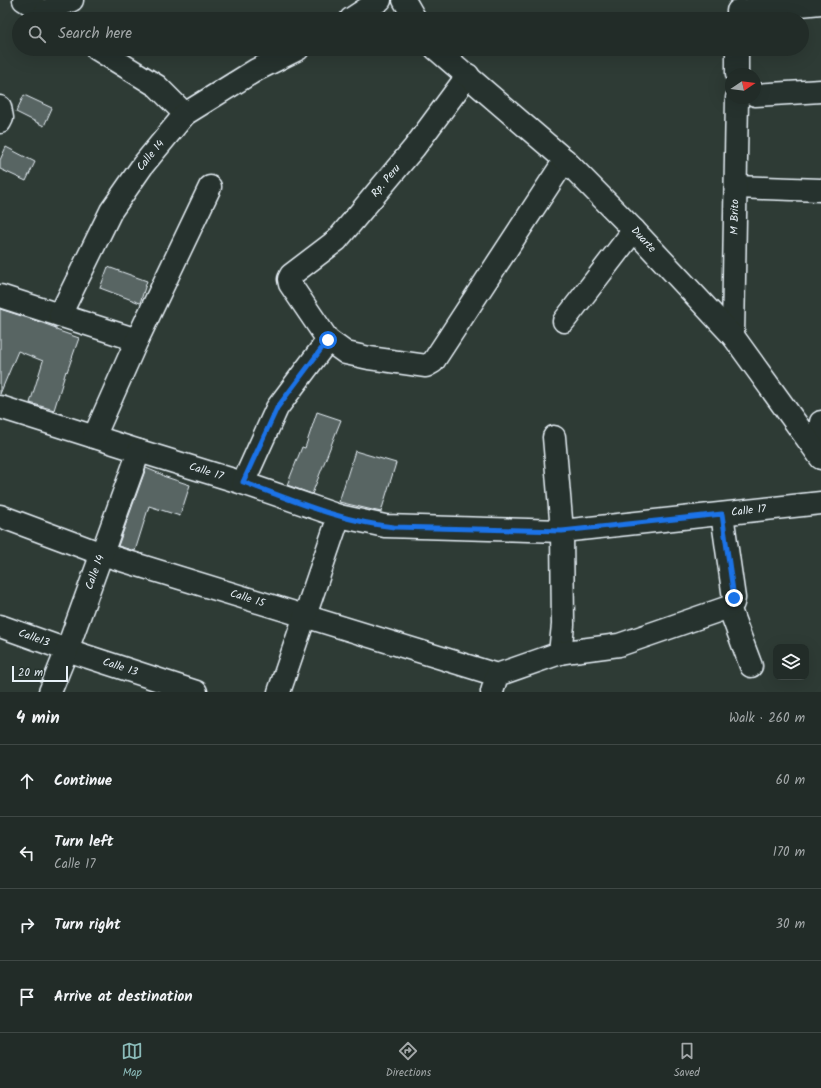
<!DOCTYPE html>
<html lang="en">
<head>
<meta charset="utf-8">
<style>
	body { margin:0; font-family:Kalam,sans-serif; background:#2e3834; color:#f1f3f6 }
	.controls { position:absolute; right:12px; bottom:12px; display:grid; overflow:hidden; border-radius:8px; box-shadow:0 4px 16px #0002 }
	.controls button { width:36px; height:36px; display:grid; place-items:center; padding:0; border:0; border-bottom:1px solid #3f4845; background:#222c28; color:#f1f3f6; font:20px sans-serif }
	.compass { position:absolute; left:725px; top:68px; width:36px; height:36px; border-radius:50%; background:#222c28; box-shadow:0 4px 16px #0002; rotate:77deg }
	.scale { position:absolute; left:12px; bottom:10px; width:56px; box-sizing:border-box; padding-left:4px; border:2px solid #e8f1f8; border-top:0; font-size:11px; line-height:14px; white-space:nowrap; color:#e8f1f8; -webkit-text-stroke:3px #26332d; paint-order:stroke }
	.stop { position:absolute; width:12px; height:12px; margin:-9px; border:3px solid #1a73e8; border-radius:50%; background:#fff }
	.stop.end { background:#1a73e8; border-color:#fff; box-shadow:0 1px 4px #0008 }
	.list { margin:0; padding:0; list-style:none }
	h2 { display:flex; justify-content:space-between; align-items:center; height:52px; margin:0; padding:0 16px; font-size:17px }
	h2 small { font-size:13px; font-weight:400; color:#a2a7a8 }
	.list li { display:grid; grid-template-columns:26px 1fr auto; gap:12px; align-items:center; box-sizing:border-box; height:72px; padding:0 16px; border-top:1px solid #3f4845 }
	.list b { display:block; font-size:15px; white-space:nowrap }
	.list p { margin:0; font-size:13px; white-space:nowrap; color:#a2a7a8 }
	.list em { font-size:13px; font-style:normal; color:#a2a7a8 }
	.icon { flex:none; width:22px; height:22px; fill:none; stroke:currentColor; stroke-width:2; stroke-linecap:round; stroke-linejoin:round }
	.map { position:relative; flex:none; width:821px; height:692px; overflow:hidden }
	.search { position:absolute; background:#222c28; box-shadow:0 4px 16px #0002; left:12px; right:12px; top:12px; height:44px; display:flex; align-items:center; gap:10px; box-sizing:border-box; padding:0 14px; border-radius:22px; color:#a2a7a8; font-size:15px }
	.sheet { height:340px; background:#222c28 }
	nav { display:flex; justify-content:space-around; align-items:center; box-sizing:border-box; height:56px; border-top:1px solid #3f4845; background:#222c28; font-size:11px; color:#a2a7a8 }
	nav a { display:grid; justify-items:center; gap:2px }
	nav .on { color:#8bbbb9 }
	.map>svg:first-child { display:block }
</style>
</head>
<body>
<div class="map">
<svg width="821" height="692" viewBox="0 0 821 692">
	<rect width="100%" height="100%" fill="#2e3b35"/>
	<filter id="ink" filterUnits="userSpaceOnUse"><feTurbulence type="fractalNoise" baseFrequency=".025" numOctaves="2"/><feDisplacementMap in="SourceGraphic" scale="8" xChannelSelector="R" yChannelSelector="G"/><feConvolveMatrix kernelMatrix="1 2 1 2 8 2 1 2 1" color-interpolation-filters="sRGB"/></filter>
	<g filter="url(#ink)">
		<!-- building -->
		<g fill="#596563" stroke="#e8f1f8">
			<path d="M24,95L52,108L44,126L16,112Z"/>
			<path d="M6,147L35,162L26,181L0,169V160Z"/>
			<path d="M108,267L147,281L140,303L100,288Z"/>
			<path d="M0,309L37,321L56,328V330L79,338L67,372L66,371L54,410L30,403L43,361L18,351L0,394Z"/>
			<path d="M317,412L341,420L312,494L287,485L302,447L305,448Z"/>
			<path d="M355,451L396,463L381,512L339,502Z"/>
			<path d="M146,468L163,475V476L190,485L180,516L149,506L135,551L118,546Z"/>
		</g>
		<g fill="none" stroke-linecap="round" stroke-linejoin="round">
			<!-- street casing -->
			<g stroke="#e8f1f8" stroke-width="25">
				<g id="street">
					<path d="M24,0L40,10L46,11L53,19"/>
					<path d="M46,11L72,0"/>
					<path d="M738,11L821,3"/>
					<path d="M351,19L380,0"/>
					<path d="M97,49L157,86L185,114"/>
					<path d="M737,74V49"/>
					<path d="M468,75L414,148L337,240L291,275L289,279L290,284L328,340L346,353L369,358L426,366L433,362L565,160"/>
					<path d="M755,95L821,91"/>
					<path d="M0,107L2,118L0,122"/>
					<path d="M736,187L821,190"/>
					<path d="M0,296L137,340"/>
					<path id="s1" d="M60,315L111,211L143,165L185,114L256,70L298,49"/>
					<path d="M564,321L634,230"/>
					<path id="s2" d="M733,336L737,98"/>
					<path id="s3" d="M0,407L139,451L243,483L339,516L385,526L562,531L821,503"/>
					<path d="M94,437L137,340L210,187"/>
					<path d="M554,437L562,531L563,625L560,653"/>
					<path d="M819,455L821,422"/>
					<path d="M243,483L277,408L328,340"/>
					<path id="s4" d="M0,516L102,554L497,675"/>
					<path d="M729,607L751,666"/>
					<path id="s5" d="M0,626L67,650L196,692"/>
					<path id="s6" d="M50,692L67,650L139,451"/>
					<path d="M279,692L339,516"/>
					<path d="M492,692L497,675L560,653L573,651L619,645L729,607L733,603L734,598L722,514"/>
				</g>
			</g>
			<!-- secondary casing -->
			<g stroke="#e8f1f8" stroke-width="25">
				<g id="secondary">
					<path d="M404,0L415,19"/>
					<path id="s7" d="M436,49L565,160L634,230L733,336L821,458"/>
				</g>
			</g>
			<!-- street -->
			<use href="#street" stroke="#26332d" stroke-width="22"/>
			<!-- secondary -->
			<use href="#secondary" stroke="#26332d" stroke-width="22"/>
		</g>
	</g>
	<g fill="none" stroke-linecap="round" stroke-linejoin="round" filter="url(#ink)">
		<!-- route -->
		<path stroke="#1a73e8" stroke-width="5" d="M328,340L277,408L243,482C292,500 342,522 394,527L562,531L722,514L734,598"/>
	</g>
	<g text-anchor="middle" dominant-baseline="central" stroke-width="3" stroke-linejoin="round" paint-order="stroke">
		<!-- street labels -->
		<g font-size="11" fill="#e8f1f8" stroke="#26332d">
			<text stroke="none"><textPath href="#s1" startOffset="184">Calle 14</textPath></text>
			<text transform="translate(386 181) rotate(-50)">Rp. Peru</text>
			<text stroke="none"><textPath href="#s2" startOffset="119">M Brito</textPath></text>
			<text stroke="none"><textPath href="#s7" startOffset="282">Duarte</textPath></text>
			<text stroke="none"><textPath href="#s3" startOffset="216">Calle 17</textPath></text>
			<text stroke="none"><textPath href="#s3" startOffset="768">Calle 17</textPath></text>
			<text stroke="none"><textPath href="#s6" startOffset="128">Calle 14</textPath></text>
			<text stroke="none"><textPath href="#s4" startOffset="261">Calle 15</textPath></text>
			<text stroke="none"><textPath href="#s5" startOffset="36">Calle13</textPath></text>
			<text stroke="none"><textPath href="#s5" startOffset="127">Calle 13</textPath></text>
		</g>
	</g>
</svg>
<div class="controls">
<button><svg class="icon" aria-label="layers" viewBox="0 0 24 24"><path d="M12 4l9 5-9 5-9-5zM3 14l9 5 9-5"/></svg></button>
</div>
<svg class="compass" viewBox="-18 -18 36 36"><path d="M0-13l5 13h-10z" fill="#e53935"/><path d="M0 13l5-13h-10z" fill="#a2a7a8"/></svg>
<div class="scale">20 m</div>
<div class="stop" style="left:328px;top:340px"></div>
<div class="stop end" style="left:734px;top:598px"></div>
<div class="search"><svg class="icon" aria-label="search" viewBox="0 0 24 24"><circle cx="10" cy="10" r="6"/><path d="M15 15l6 6"/></svg>Search here</div>
</div>
<section class="sheet">
<h2>4 min<small>Walk · 260 m</small></h2>
<ul class="list">
<li><svg class="icon" aria-label="ahead" viewBox="0 0 24 24"><path d="M12 20V5M6 11l6-6 6 6"/></svg><div><b>Continue</b></div><em>60 m</em></li>
<li><svg class="icon" aria-label="left" viewBox="0 0 24 24"><path d="M17 20v-9H6M10 6l-5 5 5 5"/></svg><div><b>Turn left</b><p>Calle 17</p></div><em>170 m</em></li>
<li><svg class="icon" aria-label="right" viewBox="0 0 24 24"><path d="M7 20v-9h11M14 6l5 5-5 5"/></svg><div><b>Turn right</b></div><em>30 m</em></li>
<li><svg class="icon" aria-label="arrive" viewBox="0 0 24 24"><path d="M6 21V4h12l-3 4 3 4H6"/></svg><div><b>Arrive at destination</b></div></li>
</ul>
</section>
<nav>
<a class="on"><svg class="icon" aria-label="map" viewBox="0 0 24 24"><path d="M3 6l6-2 6 2 6-2v14l-6 2-6-2-6 2zM9 4v14M15 6v14"/></svg>Map</a>
<a><svg class="icon" aria-label="directions" viewBox="0 0 24 24"><path d="M12 3l9 9-9 9-9-9zM9 14v-3h6M13 9l2 2-2 2"/></svg>Directions</a>
<a><svg class="icon" aria-label="saved" viewBox="0 0 24 24"><path d="M7 4h10v16l-5-4-5 4z"/></svg>Saved</a>
</nav>
</body>
</html>
